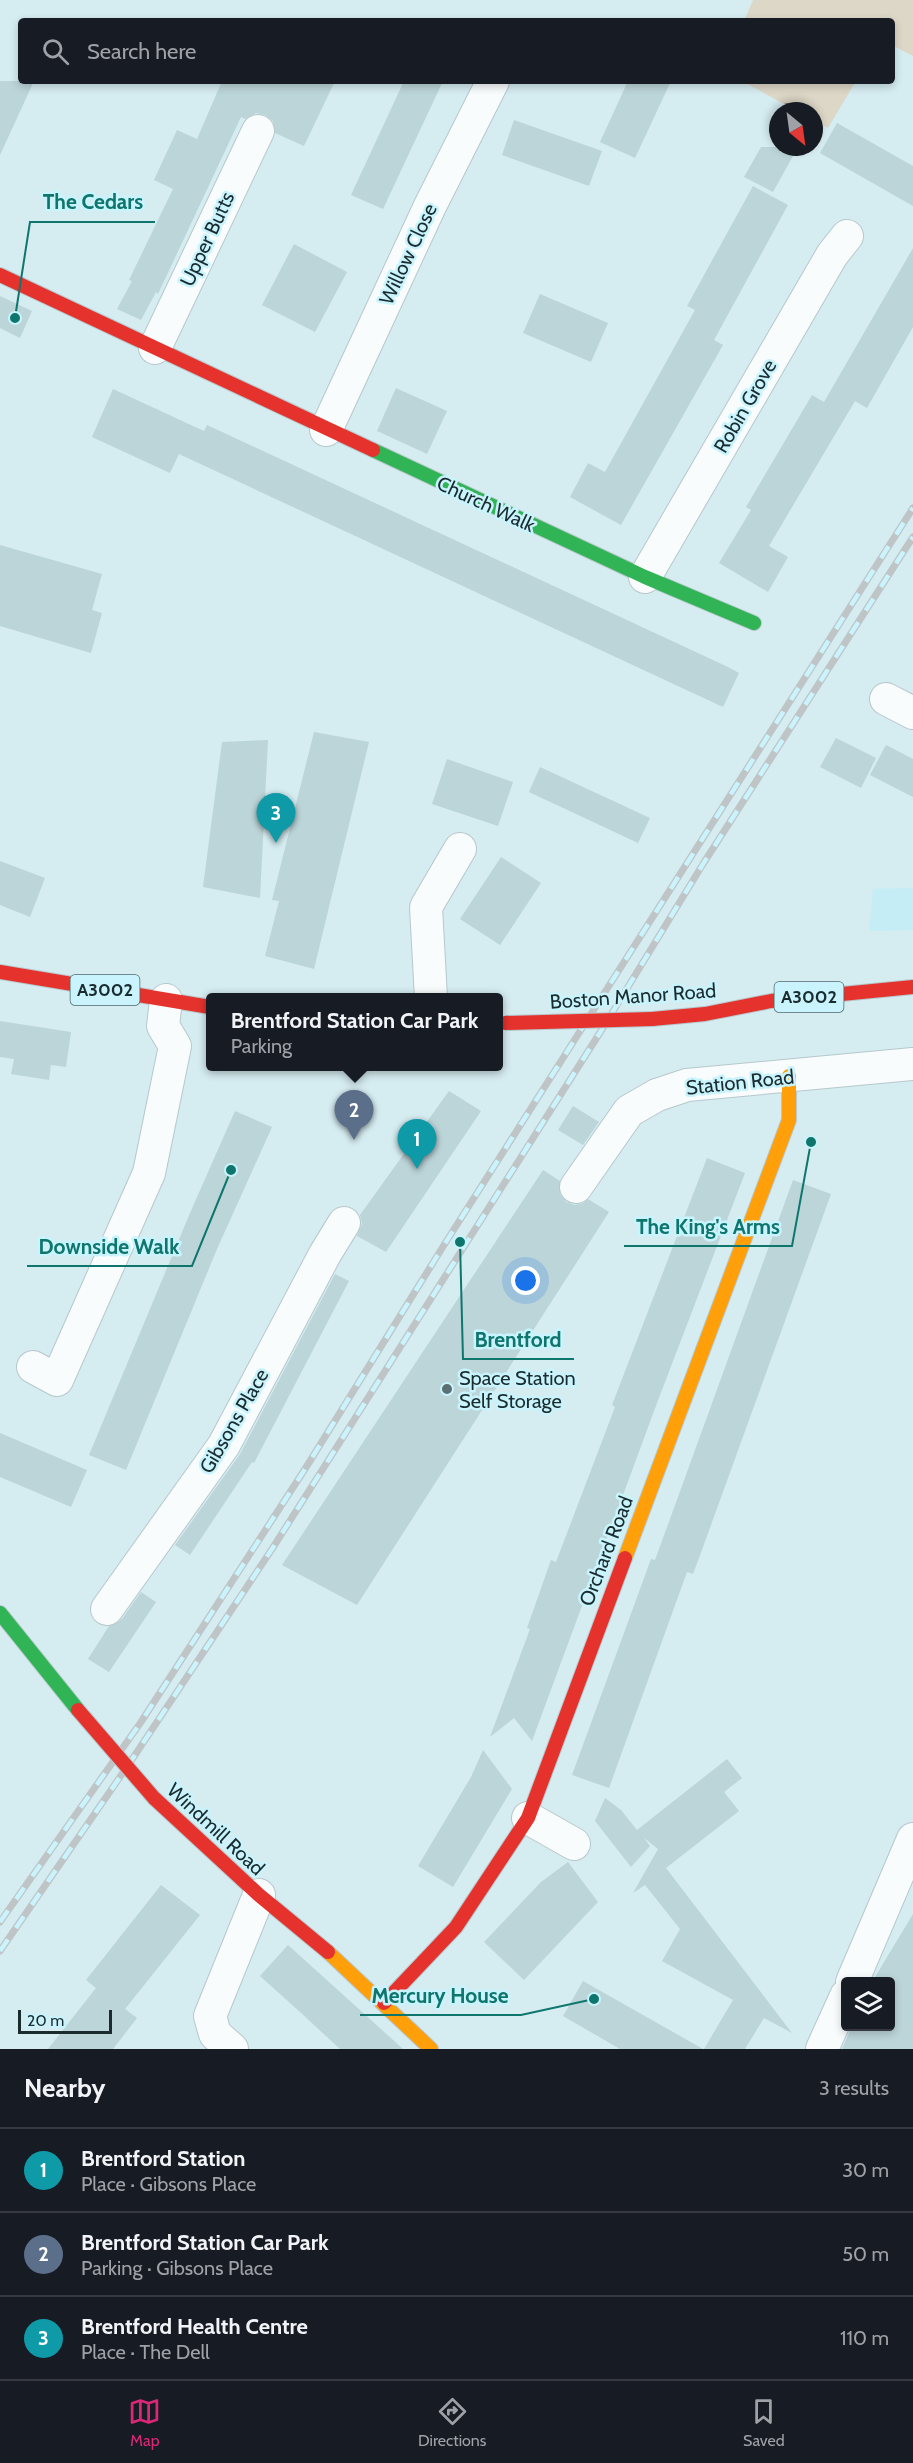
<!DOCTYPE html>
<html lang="en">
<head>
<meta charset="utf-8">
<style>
	body { margin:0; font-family:Cabin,sans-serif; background:#20242c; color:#f1f3f6 }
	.controls { position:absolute; right:18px; bottom:18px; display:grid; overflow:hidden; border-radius:6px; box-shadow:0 3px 9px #0003 }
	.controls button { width:54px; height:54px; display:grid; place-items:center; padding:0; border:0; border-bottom:2px solid #363941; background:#171b24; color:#f1f3f6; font:30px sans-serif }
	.compass { position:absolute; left:769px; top:102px; width:54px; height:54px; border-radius:50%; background:#171b24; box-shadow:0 3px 9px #0003; rotate:151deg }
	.scale { position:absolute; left:18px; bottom:15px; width:94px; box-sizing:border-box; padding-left:6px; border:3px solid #1b2c2f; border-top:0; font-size:16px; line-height:21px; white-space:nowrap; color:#1b2c2f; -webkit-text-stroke:4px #c9f4fd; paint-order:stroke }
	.you { position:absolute; left:526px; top:1281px; width:21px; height:21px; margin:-15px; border:4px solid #fff; border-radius:50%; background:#1a73e8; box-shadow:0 0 0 9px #1a73e833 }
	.badge { display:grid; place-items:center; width:39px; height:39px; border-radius:50%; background:#db2777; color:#fff; font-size:20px; font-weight:700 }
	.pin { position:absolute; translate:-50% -50px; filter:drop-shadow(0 2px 3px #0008) }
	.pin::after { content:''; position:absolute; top:32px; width:21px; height:18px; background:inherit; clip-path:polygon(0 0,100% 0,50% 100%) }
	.popup { position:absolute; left:206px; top:993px; width:297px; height:78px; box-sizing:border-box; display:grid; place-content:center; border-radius:6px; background:#171b24; filter:drop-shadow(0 2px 4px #0005); font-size:20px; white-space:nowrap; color:#9ea1a6 }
	.popup b { font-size:22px; color:#f1f3f6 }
	.popup::after { content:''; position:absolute; left:50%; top:100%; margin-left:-12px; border:12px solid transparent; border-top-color:#171b24 }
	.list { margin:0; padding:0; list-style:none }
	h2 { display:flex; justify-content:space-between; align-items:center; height:78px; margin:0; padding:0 24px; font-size:26px }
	h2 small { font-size:20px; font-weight:400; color:#9ea1a6 }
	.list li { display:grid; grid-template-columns:39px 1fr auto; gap:18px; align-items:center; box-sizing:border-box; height:84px; padding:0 24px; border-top:2px solid #363941 }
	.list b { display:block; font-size:22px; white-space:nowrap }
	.list p { margin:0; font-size:20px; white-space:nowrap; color:#9ea1a6 }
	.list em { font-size:20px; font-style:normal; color:#9ea1a6 }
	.icon { flex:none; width:33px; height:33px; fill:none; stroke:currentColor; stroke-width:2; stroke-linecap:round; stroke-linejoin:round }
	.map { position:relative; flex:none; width:913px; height:2049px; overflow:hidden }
	.search { position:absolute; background:#171b24; box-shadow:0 3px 9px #0003; left:18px; right:18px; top:18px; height:66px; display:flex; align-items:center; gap:15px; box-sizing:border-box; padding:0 21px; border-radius:6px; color:#9ea1a6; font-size:22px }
	.sheet { height:330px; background:#171b24 }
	nav { display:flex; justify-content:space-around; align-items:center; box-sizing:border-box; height:84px; border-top:2px solid #363941; background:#171b24; font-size:16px; color:#9ea1a6 }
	nav a { display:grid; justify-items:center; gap:3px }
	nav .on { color:#db2777 }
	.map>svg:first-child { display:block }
</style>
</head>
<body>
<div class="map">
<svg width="913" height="2049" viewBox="0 0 913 2049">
	<rect width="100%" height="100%" fill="#d5ecf1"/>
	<!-- built -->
	<path fill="#c5edf5" d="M913,888V930L869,931L873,889Z"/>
	<!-- green -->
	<g fill="#ddd7c7">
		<path d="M753,0H913V56L892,45V21H744Z"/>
		<path d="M742,81H856L828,128L814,120V111H797Z"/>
	</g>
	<!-- building -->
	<g fill="#bcd5d9">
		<path d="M0,81H34L0,155Z"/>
		<path d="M222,81H335L304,146L275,133L273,121L265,115L256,113L245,119L241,117L158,294L156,292L141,320L117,309L132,281L129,280L173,189L154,180L177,130L197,139Z"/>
		<path d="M404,81H443L383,209L351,195Z"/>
		<path d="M628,81H671L635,158L600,142Z"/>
		<path d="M514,120L602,151L589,186L502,155Z"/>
		<path d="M837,123L913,166V206L820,153Z"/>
		<path d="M761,147H798L773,192L744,177Z"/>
		<path d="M753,186L788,205L714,340L723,345L621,525L570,497L588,463L605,472L695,310L687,306Z"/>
		<path d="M294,244L347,272L315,332L262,305Z"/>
		<path d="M913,248V327L867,408L855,401L769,546L788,557L768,592L719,563L751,510L746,507L812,395L824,402Z"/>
		<path d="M540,294L608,323L591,362L523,333Z"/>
		<path d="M0,296L32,311L20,338L0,328Z"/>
		<path d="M396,388L447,411L427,454L377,431Z"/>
		<path d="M113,389L204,431L207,425L728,667L739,673L723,707L179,454L170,473L92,437Z"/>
		<path d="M0,545L102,574L92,610L102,613L91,653L0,626Z"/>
		<path d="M314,732L369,742L314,969L265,956L279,901L272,900Z"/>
		<path d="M836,738L876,758L861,788L820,767Z"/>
		<path d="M268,740L260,898L203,887L222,742Z"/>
		<path d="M886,745L913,759V797L870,775Z"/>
		<path d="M447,759L513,782L498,826L432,804Z"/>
		<path d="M540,767L650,818L638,843L529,792Z"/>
		<path d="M501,857L541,883L500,945L460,919Z"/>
		<path d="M0,861L45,878L30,917L0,905Z"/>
		<path d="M0,1021L71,1032L66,1067L51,1065L49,1080L11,1074L14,1059L0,1057Z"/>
		<path d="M449,1091L481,1111L386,1252L357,1236L362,1224L360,1215Z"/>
		<path d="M573,1106L599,1122L583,1145L558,1130Z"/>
		<path d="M235,1111L272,1127L217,1249L126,1470L89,1455L190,1213Z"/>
		<path d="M707,1158L745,1173L657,1403L532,1741L514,1718L490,1737L530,1629L527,1628L551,1560L556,1562L615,1407L612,1405Z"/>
		<path d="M543,1170L560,1181V1194L566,1202L575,1205L583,1203L588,1199L609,1212L357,1605L282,1565Z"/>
		<path d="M793,1180L831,1194L699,1558L693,1574L687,1572L609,1788L572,1775L651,1559L655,1560L670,1519Z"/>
		<path d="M335,1274L349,1281L254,1463L252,1462L190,1555L175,1545L240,1454Z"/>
		<path d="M0,1433L87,1470L71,1507L0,1477Z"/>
		<path d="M141,1592L156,1602L109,1672L88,1659L109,1626L122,1619Z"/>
		<path d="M483,1750L512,1789L453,1887L418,1866L471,1777Z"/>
		<path d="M727,1759L742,1778L724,1792L739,1811L666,1868L792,2033L764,2018L745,2049H704L733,2000L662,1961L680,1929L645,1885L633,1893L658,1849L644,1838L650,1846L631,1867L595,1821L605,1798L621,1810L637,1830Z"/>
		<path d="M568,1862L598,1902L524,1980L484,1942L541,1882Z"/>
		<path d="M161,1885L200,1915L125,2009L137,2018L113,2049H48L96,1988L86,1980Z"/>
		<path d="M913,1914V2049H842L852,2026H891V1982H872Z"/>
		<path d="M288,1945L361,2011L403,2049H340L300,2012L260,1976Z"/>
		<path d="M583,1981L703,2049H620L563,2016Z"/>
	</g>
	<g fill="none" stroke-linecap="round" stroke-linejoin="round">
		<!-- street casing -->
		<g stroke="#b7c8cc" stroke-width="34">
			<g id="street">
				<path d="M155,348L258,131"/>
				<path d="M326,430L430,206L493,81"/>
				<path d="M645,577L832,255L847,236"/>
				<path d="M886,699L913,713"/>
				<path d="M431,998L426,907L460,849"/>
				<path d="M576,1187L629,1111L657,1095L687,1085L913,1064"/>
				<path d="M33,1367L57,1380L149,1173L175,1046L163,1026L166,1000"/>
				<path d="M107,1609L224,1445L325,1254L344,1223"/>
				<path d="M528,1818L574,1844"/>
				<path d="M852,1982L913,1839"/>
				<path d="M232,2049L215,2034L210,2016L259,1895"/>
				<path d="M822,2049L846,1996"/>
			</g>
		</g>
		<!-- fast casing -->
		<g stroke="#b7c8cc" stroke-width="16">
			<g id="fast">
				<path d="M373,450L645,577L754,623"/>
				<path d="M0,1613L78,1710"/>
			</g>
		</g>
		<!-- slow casing -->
		<g stroke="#b7c8cc" stroke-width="16">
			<g id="slow">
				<path d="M625,1558L789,1120V1076"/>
				<path d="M328,1952L431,2049"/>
			</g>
		</g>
		<!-- jam casing -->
		<g stroke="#b7c8cc" stroke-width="16">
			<g id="jam">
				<path d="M0,275L373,450"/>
				<path d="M0,972L210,1007"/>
				<path d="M652,1019L705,1014L771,1001L913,987"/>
				<path d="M154,1798L259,1895L328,1952"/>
				<path d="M384,2003L456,1927L528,1818L625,1558"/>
			</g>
		</g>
		<!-- street -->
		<use href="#street" stroke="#f9fcfd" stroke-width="32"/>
		<!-- fast -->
		<use href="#fast" stroke="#30b455" stroke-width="14"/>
		<!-- slow -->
		<use href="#slow" stroke="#ff9f0a" stroke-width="14"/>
		<!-- jam -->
		<use href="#jam" stroke="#e5322d" stroke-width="14"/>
		<!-- rail casing -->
		<g stroke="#bfc5c6" stroke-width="7">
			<g id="rail">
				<path d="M0,1922L141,1722L305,1469L444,1245L913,508"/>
				<path d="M0,1951L131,1761L272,1549L601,1031L703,864L913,537"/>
			</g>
		</g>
		<!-- rail -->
		<use href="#rail" stroke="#c9f4fd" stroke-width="4.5" stroke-dasharray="14" stroke-linecap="butt"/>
		<!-- jam-bridge casing -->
		<g stroke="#b7c8cc" stroke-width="16" stroke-linecap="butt">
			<g id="jam-bridge">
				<path d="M505,1023L652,1019"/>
				<path d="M78,1710L154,1798"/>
			</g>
		</g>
		<!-- jam-bridge -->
		<use href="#jam-bridge" stroke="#e5322d" stroke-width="14"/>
	</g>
	<!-- markers -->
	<circle fill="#5c6f73" stroke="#c9f4fd" stroke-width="2" cx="447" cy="1389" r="6"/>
	<g text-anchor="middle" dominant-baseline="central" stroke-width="5" stroke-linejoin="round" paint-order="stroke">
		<!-- shield labels -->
		<g fill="#c9f4fd" stroke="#4f686d" stroke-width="1.5">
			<rect x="70.5" y="975" width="69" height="30" rx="4.5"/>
			<rect x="774.5" y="982" width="69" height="30" rx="4.5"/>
		</g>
		<g font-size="18" font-weight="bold" fill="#1b2c2f">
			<text x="105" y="990">A3002</text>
			<text x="809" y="997">A3002</text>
		</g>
		<!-- street labels -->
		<g font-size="20" fill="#1b2c2f" stroke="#c9f4fd">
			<text transform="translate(207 239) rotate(-65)">Upper Butts</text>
			<text transform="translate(408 254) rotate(-65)">Willow Close</text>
			<text transform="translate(745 406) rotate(-60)">Robin Grove</text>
			<text transform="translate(486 504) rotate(25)">Church Walk</text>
			<text transform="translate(633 996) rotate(-4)">Boston Manor Road</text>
			<text transform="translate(740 1082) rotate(-6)">Station Road</text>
			<text transform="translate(234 1421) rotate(-60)">Gibsons Place</text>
			<text transform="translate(606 1551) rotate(-69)">Orchard Road</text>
			<text transform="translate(216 1829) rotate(43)">Windmill Road</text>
		</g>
		<!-- poi labels -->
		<g font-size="20" fill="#1b2c2f" stroke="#c9f4fd" text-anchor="start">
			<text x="459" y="1378">Space Station<tspan x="459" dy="23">Self Storage</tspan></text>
		</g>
	</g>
	<!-- callouts -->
	<path fill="none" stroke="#0f766e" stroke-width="2" d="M15 318L30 222H155M811 1142L792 1246H624M231 1170L192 1266H27M460 1242L463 1359H574M594 1999L521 2015H360"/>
	<g fill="#0f766e" stroke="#c9f4fd" stroke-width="2">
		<circle cx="15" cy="318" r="6"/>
		<circle cx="811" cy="1142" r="6"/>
		<circle cx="231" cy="1170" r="6"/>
		<circle cx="460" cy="1242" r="6"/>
		<circle cx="594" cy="1999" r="6"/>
	</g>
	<g font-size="21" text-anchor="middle" font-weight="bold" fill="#0f766e" stroke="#c9f4fd" stroke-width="5" stroke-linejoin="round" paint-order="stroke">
		<text x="93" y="209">The Cedars</text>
		<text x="708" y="1234">The King's Arms</text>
		<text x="109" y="1254">Downside Walk</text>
		<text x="518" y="1347">Brentford</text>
		<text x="440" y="2003">Mercury House</text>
	</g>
</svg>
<div class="controls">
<button><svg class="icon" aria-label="layers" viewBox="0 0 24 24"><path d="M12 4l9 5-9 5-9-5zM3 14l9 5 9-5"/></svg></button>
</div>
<svg class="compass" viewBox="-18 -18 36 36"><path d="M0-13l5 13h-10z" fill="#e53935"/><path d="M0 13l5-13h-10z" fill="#9ea1a6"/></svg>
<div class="scale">20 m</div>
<div class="you"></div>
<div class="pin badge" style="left:417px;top:1169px;background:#0f9aa8">1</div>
<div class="pin badge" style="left:354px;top:1140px;background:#5c6f8a">2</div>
<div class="popup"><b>Brentford Station Car Park</b>Parking</div>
<div class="pin badge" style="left:276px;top:843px;background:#0f9aa8">3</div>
<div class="search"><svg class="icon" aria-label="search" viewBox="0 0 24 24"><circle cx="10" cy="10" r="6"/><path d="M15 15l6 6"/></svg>Search here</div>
</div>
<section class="sheet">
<h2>Nearby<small>3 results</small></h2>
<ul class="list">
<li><span class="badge" style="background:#0f9aa8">1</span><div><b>Brentford Station</b><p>Place · Gibsons Place</p></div><em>30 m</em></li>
<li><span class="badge" style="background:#5c6f8a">2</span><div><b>Brentford Station Car Park</b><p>Parking · Gibsons Place</p></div><em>50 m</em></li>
<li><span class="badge" style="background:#0f9aa8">3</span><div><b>Brentford Health Centre</b><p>Place · The Dell</p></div><em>110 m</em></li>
</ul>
</section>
<nav>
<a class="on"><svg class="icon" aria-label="map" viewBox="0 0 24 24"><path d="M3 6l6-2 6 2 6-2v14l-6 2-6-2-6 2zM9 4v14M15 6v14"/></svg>Map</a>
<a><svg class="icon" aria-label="directions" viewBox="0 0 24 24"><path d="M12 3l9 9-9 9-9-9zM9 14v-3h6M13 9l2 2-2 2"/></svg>Directions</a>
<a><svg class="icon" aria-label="saved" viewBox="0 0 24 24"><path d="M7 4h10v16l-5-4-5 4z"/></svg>Saved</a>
</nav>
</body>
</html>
